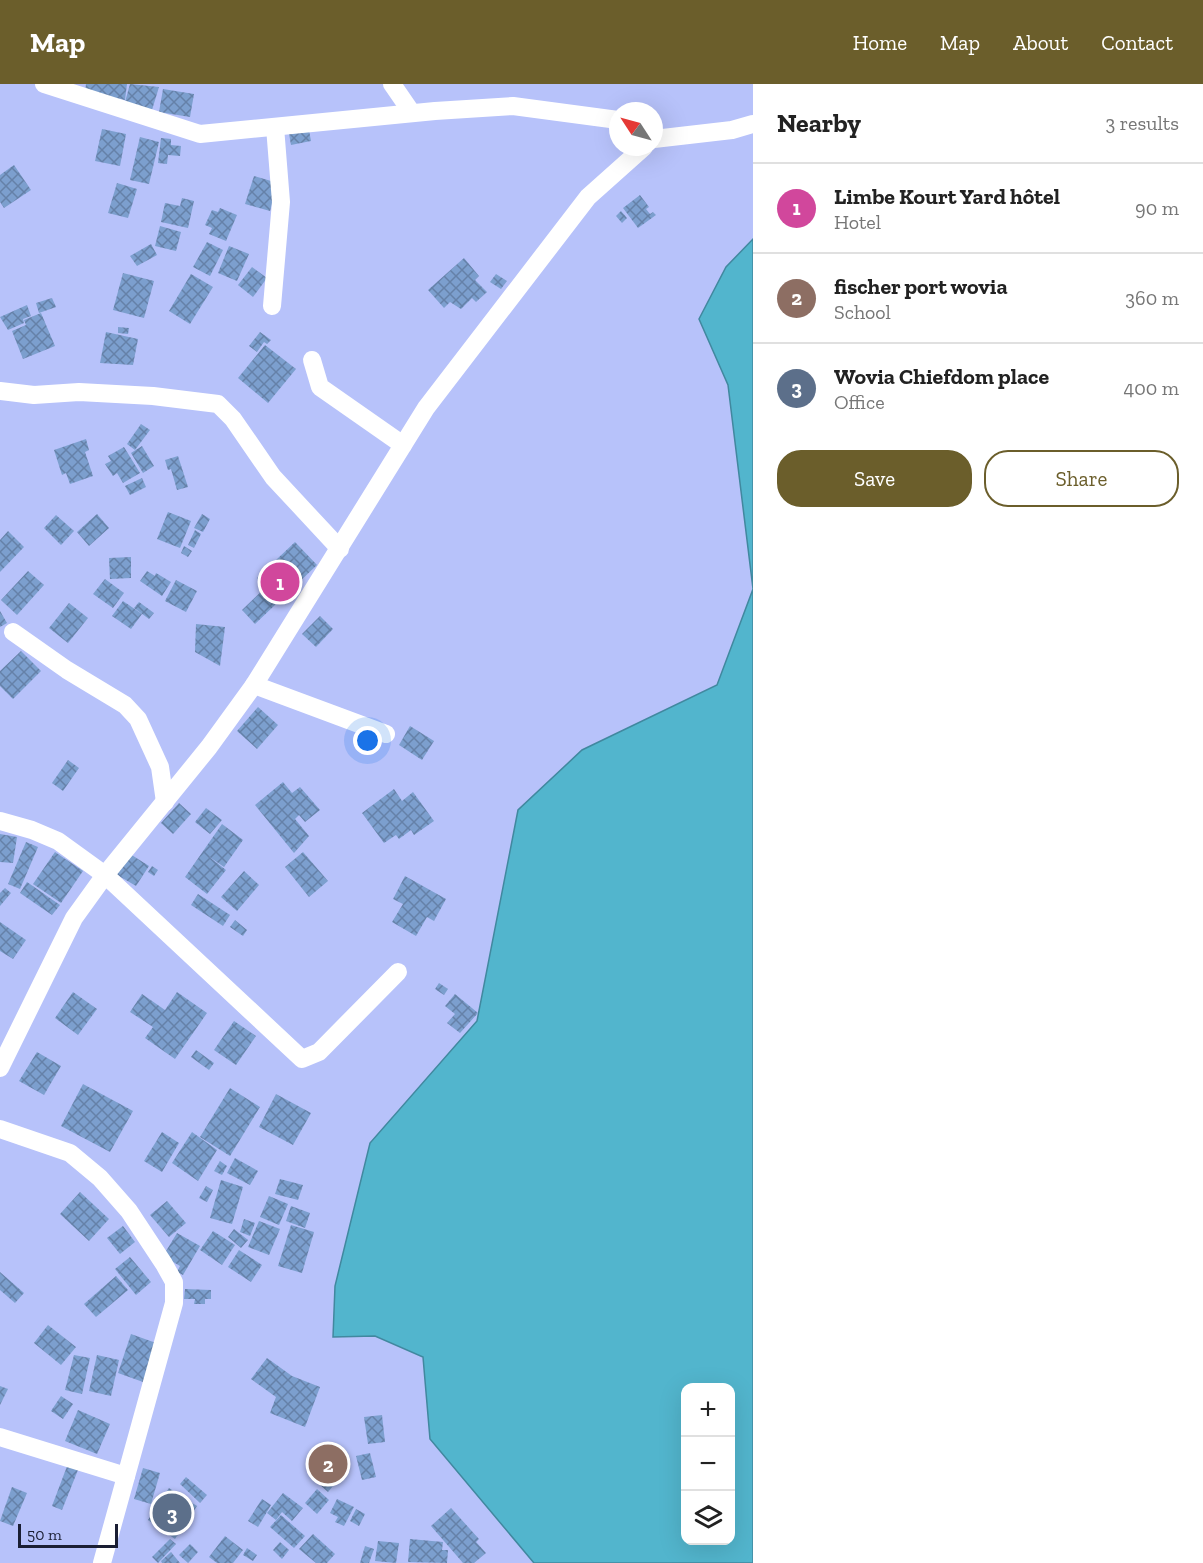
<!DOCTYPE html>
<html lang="en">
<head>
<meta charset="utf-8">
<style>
	body { margin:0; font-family:"Zilla Slab",serif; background:#f2f2f2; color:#222 }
	.controls { position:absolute; right:18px; bottom:18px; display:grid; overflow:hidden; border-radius:12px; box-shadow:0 6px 24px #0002 }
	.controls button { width:54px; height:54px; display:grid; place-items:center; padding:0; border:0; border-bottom:2px solid #e0e0e0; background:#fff; color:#222; font:30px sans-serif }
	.compass { position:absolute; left:609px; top:18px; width:54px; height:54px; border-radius:50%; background:#fff; box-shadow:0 6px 24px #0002; rotate:306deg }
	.scale { position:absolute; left:18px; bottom:15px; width:100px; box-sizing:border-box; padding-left:6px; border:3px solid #1a1e33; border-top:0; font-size:16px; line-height:21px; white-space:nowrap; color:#1a1e33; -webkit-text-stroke:4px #b7c2fa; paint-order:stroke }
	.you { position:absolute; left:368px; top:657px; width:21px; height:21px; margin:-15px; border:4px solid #fff; border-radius:50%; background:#1a73e8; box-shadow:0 0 0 9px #1a73e833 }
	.badge { display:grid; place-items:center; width:39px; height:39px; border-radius:50%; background:#6b5e2b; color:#fff; font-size:20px; font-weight:700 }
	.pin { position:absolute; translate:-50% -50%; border:3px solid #fff; box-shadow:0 2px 6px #0006 }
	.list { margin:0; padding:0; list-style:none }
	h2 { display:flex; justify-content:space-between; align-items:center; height:78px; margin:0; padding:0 24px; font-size:26px }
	h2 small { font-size:20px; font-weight:400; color:#767676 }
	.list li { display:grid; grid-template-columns:39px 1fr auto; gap:18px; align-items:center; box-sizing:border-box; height:90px; padding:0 24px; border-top:2px solid #e0e0e0 }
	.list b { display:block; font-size:22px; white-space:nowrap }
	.list p { margin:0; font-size:20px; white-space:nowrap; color:#767676 }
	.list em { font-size:20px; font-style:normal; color:#767676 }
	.actions { display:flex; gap:12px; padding:18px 24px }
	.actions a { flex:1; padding:14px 0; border:2px solid #6b5e2b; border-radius:24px; text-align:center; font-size:21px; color:#6b5e2b }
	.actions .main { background:#6b5e2b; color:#fff }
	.icon { flex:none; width:33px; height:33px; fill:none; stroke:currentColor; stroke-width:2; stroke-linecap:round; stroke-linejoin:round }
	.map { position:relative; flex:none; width:753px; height:1479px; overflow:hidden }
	header { display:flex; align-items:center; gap:36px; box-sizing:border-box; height:84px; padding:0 30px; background:#6b5e2b; color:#fff }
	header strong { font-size:28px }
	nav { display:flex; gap:33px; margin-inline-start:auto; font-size:21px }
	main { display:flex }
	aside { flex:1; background:#fff }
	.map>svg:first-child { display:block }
</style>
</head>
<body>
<header>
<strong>Map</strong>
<nav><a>Home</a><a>Map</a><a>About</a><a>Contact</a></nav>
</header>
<main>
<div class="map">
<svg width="753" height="1479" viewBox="0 0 753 1479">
	<defs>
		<pattern id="building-cross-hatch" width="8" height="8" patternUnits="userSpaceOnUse" patternTransform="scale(1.5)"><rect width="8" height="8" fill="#7c9fce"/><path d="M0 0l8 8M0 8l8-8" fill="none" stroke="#6581a8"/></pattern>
	</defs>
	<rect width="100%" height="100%" fill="#b7c2fa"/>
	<!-- water -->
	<path fill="#52b5cd" stroke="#41889f" stroke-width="1.5" fill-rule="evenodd" d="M753,155V1479H534L430,1355L423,1273L375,1252L333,1253L335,1202L370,1059L477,937L518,726L582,666L717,601L753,505L728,301L699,235L726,183ZM686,1304H730V1456H686Z"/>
	<!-- building -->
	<g fill="url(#building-cross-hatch)">
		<path d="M86,0H127L125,16L85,9Z"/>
		<path d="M130,0L159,3L152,26L125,18Z"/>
		<path d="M163,5L194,10L190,33L159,28Z"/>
		<path d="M102,45L126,50L120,82L95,77Z"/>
		<path d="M309,46L311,57L291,61L289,50Z"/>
		<path d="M140,53L159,58L149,100L130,96Z"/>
		<path d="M161,54L171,55V61L181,62L180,72L168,71L167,80L158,79Z"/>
		<path d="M14,81L31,106L4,124L0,118V91Z"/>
		<path d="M254,92L278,99L270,127L245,120Z"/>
		<path d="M117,99L137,105L128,134L108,129Z"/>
		<path d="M640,111L649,123L646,125L650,130L653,128L656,131L638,144L623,124Z"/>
		<path d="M182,114L194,117L188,144L161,138L165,119L180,122Z"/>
		<path d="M220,124L237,131L226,157L209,150L212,144L205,141L212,126L218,128Z"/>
		<path d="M621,127L627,134L622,139L616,132Z"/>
		<path d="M160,142L181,148L176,167L155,162Z"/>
		<path d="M207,158L223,166L210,192L193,183Z"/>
		<path d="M151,160L157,171L137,182L130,172Z"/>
		<path d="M229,162L249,170L237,197L218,189Z"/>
		<path d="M464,174L479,192L475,196L487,208L476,218L472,214L461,225L450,218L444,224L428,206Z"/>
		<path d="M252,183L267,194L253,213L238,201Z"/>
		<path d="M123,189L154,197L144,234L113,226Z"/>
		<path d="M191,190L213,203L190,240L169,227Z"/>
		<path d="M496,190L507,197L501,205L490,198Z"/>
		<path d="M52,214L56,223L39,229L36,219Z"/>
		<path d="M27,221L31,232L23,235L24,239L8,246L0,233Z"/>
		<path d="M41,229L55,262L23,275L12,247L26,241L24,236Z"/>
		<path d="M118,243L129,244L128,250L118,249Z"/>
		<path d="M106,248L138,255L133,281L100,279Z"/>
		<path d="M260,248L271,256L267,260L264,258L257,268L249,262Z"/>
		<path d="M265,261L296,285L268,319L238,294Z"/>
		<path d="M141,340L150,346L135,366L127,360Z"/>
		<path d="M86,355L89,366L85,368L93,392L70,400L66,389L62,391L54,366Z"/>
		<path d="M142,362L154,382L143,389L131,369Z"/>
		<path d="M124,363L140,389L123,399L117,389L113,392L105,380L111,377L108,372Z"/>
		<path d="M178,372L188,403L177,406L171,385L168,386L165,376Z"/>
		<path d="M142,394L146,403L130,411L125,402Z"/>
		<path d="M168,428L191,437L180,464L157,455Z"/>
		<path d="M97,430L109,444L89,462L77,448Z"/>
		<path d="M202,430L210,435L203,448L194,444Z"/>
		<path d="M56,431L74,447L61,461L44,444Z"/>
		<path d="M195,446L201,450L194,464L188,461Z"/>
		<path d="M8,447L24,463L0,488V456Z"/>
		<path d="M295,458L317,481L255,540L242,526L266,503L257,494Z"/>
		<path d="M184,462L192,467L188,473L181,469Z"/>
		<path d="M131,473V494L110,495L109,474Z"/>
		<path d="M28,487L44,501L17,531L1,516Z"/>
		<path d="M147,487L155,492L156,489L171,498L162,512L140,497Z"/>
		<path d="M105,495L124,509L113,524L93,510Z"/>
		<path d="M176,496L197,507L186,528L165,517Z"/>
		<path d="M123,517L142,530L131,545L112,532Z"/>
		<path d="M139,518L154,529L149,535L134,524Z"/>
		<path d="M69,519L88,534L68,559L49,544Z"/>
		<path d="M0,527L7,539L0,543Z"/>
		<path d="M320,532L333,545L316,563L302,550Z"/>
		<path d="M196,540L225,543L220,582L195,568Z"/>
		<path d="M21,567L41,587L13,615L0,602V587Z"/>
		<path d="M258,623L278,641L257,665L237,647Z"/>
		<path d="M410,642L434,657L422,676L399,661Z"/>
		<path d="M68,676L79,684L63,707L52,699Z"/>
		<path d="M283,698L292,709L300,703L320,726L305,738L299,731L295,735L309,752L294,769L255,721Z"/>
		<path d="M394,705L402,717L413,708L434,737L414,751L411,746L399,755L396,751L384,759L362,729Z"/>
		<path d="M179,719L191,730L173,750L161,739Z"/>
		<path d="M206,724L222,736L210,750L195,738Z"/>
		<path d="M222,740L243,756L224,783L208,772L226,786L207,810L185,793Z"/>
		<path d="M0,750L17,753L13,779L0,778Z"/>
		<path d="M26,758L38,763L20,805L8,800Z"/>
		<path d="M55,768L83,787L61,819L33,800Z"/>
		<path d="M127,768L149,782L136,802L114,789Z"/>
		<path d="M303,768L328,797L309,813L285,783Z"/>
		<path d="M152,782L158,786L154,792L148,788Z"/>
		<path d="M244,787L259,801L237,827L221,813Z"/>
		<path d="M405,792L446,815L434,837L427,833L416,852L392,838L403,820L393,815Z"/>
		<path d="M27,798L60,821L52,831L20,809Z"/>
		<path d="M5,804L11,809L0,822V809Z"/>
		<path d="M198,810L230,831L223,842L191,821Z"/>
		<path d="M235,836L247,846L243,852L230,843Z"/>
		<path d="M0,838L26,856L13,875L0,867Z"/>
		<path d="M439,899L448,905L444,911L435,905Z"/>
		<path d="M73,908L97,925L78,951L55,934Z"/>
		<path d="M177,908L207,929L175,975L145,954L153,943L130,928L142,910L165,926Z"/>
		<path d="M455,910L478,929L460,949L447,939L455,930L445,922Z"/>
		<path d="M234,937L256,952L236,981L214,966Z"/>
		<path d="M196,966L214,979L209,986L191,973Z"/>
		<path d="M37,968L61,982L44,1011L19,997Z"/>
		<path d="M83,1000L133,1027L110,1068L61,1042Z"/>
		<path d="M230,1004L260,1023L230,1072L200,1053Z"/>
		<path d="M276,1010L311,1029L293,1061L259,1043Z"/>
		<path d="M162,1048L179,1059L162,1088L144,1077Z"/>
		<path d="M192,1048L217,1066L198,1097L172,1079Z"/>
		<path d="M235,1074L258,1087L250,1101L227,1089Z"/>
		<path d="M220,1077L227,1082L222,1091L214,1087Z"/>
		<path d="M280,1095L303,1101L298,1116L275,1110Z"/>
		<path d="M221,1096L243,1103L232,1140L210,1134Z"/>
		<path d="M206,1102L213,1106L207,1118L199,1114Z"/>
		<path d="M80,1108L109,1135L89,1157L60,1130Z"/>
		<path d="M269,1112L288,1120L279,1141L260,1133Z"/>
		<path d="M167,1117L186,1139L169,1153L150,1131Z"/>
		<path d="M291,1122L310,1129L305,1144L286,1137Z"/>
		<path d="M244,1135L255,1139L250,1152L240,1148Z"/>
		<path d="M259,1137L280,1145L269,1171L248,1163Z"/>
		<path d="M291,1141L314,1148L302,1189L278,1182Z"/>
		<path d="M123,1142L135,1158L120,1170L107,1154Z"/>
		<path d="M234,1145L248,1156L241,1164L228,1153Z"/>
		<path d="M213,1147L235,1161L222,1181L200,1166Z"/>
		<path d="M177,1149L200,1162L183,1191L177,1188L180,1182L163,1172Z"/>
		<path d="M239,1166L262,1181L251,1198L228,1183Z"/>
		<path d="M130,1173L151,1198L136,1211L115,1185Z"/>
		<path d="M0,1188L24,1209L15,1219L0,1206Z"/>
		<path d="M116,1192L128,1206L96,1233L84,1220Z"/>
		<path d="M185,1205L211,1206V1215H205V1220H194L195,1215H184Z"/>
		<path d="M48,1241L76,1263L61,1281L34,1259Z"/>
		<path d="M131,1250L156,1259L143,1298L118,1289Z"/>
		<path d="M74,1271L90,1274L82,1310L65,1306Z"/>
		<path d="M97,1271L119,1276L111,1312L89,1307Z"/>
		<path d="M267,1274L292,1292L320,1303L305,1343L270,1329L276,1313L251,1295Z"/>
		<path d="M0,1302L8,1305L0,1321Z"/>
		<path d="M61,1312L73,1320L63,1335L51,1327Z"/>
		<path d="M78,1326L110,1340L97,1370L65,1357Z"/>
		<path d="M382,1331L385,1358L368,1360L364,1333Z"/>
		<path d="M370,1369L376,1393L362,1396L356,1372Z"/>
		<path d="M69,1377L80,1381L62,1426L52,1422Z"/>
		<path d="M320,1378L339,1395L328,1408L309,1391Z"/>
		<path d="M143,1384L160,1389L151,1420L134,1415Z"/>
		<path d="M186,1393L207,1411L200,1419L180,1400Z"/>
		<path d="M12,1403L27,1409L13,1442L0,1437Z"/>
		<path d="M169,1404L197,1422L175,1455L148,1436Z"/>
		<path d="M317,1405L329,1416L317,1430L305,1419Z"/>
		<path d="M283,1409L303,1424L292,1437L282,1428L276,1436L267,1429Z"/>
		<path d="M262,1415L271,1421L258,1443L248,1437Z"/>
		<path d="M337,1415L354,1423L344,1442L335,1438L338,1433L330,1429Z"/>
		<path d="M451,1424L479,1455L476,1458L486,1469L474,1479H463L431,1442Z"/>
		<path d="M356,1425L365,1430L359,1442L350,1437Z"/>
		<path d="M281,1431L305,1452L294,1464L270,1443Z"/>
		<path d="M313,1450L335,1470L327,1479H316L299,1465Z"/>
		<path d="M225,1452L243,1466L233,1479H217L209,1473Z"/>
		<path d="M170,1455L176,1460L158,1479L152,1473Z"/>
		<path d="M410,1455L443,1458L442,1466H448L447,1479L408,1478Z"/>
		<path d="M378,1457L399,1459L396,1479L375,1477Z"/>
		<path d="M280,1458L289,1466L282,1475L273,1466Z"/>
		<path d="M190,1460L198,1468L188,1479L179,1471Z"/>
		<path d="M365,1462L374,1465L369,1479H360Z"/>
		<path d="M247,1464L257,1471L253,1477L243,1471Z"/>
		<path d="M171,1468L180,1479H162L161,1477Z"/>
	</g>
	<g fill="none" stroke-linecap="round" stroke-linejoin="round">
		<!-- minor -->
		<g stroke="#fff" stroke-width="18">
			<path d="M44,0L200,50L435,27L513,22L618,36"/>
			<path d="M392,0L412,29"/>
			<path d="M654,55L732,46L753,40"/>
			<path d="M272,222L281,118L275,43"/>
			<path d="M312,276L320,303L403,361"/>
			<path d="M0,307L34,311L79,308L153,312L218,320L233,335L273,393L340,465"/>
			<path d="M13,548L67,586L125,621L138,635L160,683L165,718"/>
			<path d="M254,601L386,650"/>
			<path d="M0,737L32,746L58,757L105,791L302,975L319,968L398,888"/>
			<path d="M0,984L74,834L105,791L209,663L254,601L426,324L588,113L644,63"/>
			<path d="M0,1045L70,1069L100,1094L129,1127L164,1180L174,1198V1219L102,1479"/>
			<path d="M0,1353L126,1392"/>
		</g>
	</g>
</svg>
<div class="controls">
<button>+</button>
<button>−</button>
<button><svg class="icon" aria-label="layers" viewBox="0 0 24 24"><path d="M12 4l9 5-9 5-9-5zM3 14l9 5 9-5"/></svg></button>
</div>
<svg class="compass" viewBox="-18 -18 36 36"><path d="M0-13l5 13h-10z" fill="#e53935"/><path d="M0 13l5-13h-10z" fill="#767676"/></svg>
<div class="scale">50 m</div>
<div class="you"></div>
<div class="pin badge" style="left:280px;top:498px;background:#d1479c">1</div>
<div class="pin badge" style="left:328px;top:1380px;background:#8d6e63">2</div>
<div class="pin badge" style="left:172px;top:1429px;background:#5c6f8a">3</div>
</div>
<aside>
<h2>Nearby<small>3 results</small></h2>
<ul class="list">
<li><span class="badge" style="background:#d1479c">1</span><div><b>Limbe Kourt Yard hôtel</b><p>Hotel</p></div><em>90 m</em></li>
<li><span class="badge" style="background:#8d6e63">2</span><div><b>fischer port wovia</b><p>School</p></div><em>360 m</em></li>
<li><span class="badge" style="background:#5c6f8a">3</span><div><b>Wovia Chiefdom place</b><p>Office</p></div><em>400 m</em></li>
</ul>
<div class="actions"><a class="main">Save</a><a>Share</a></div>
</aside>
</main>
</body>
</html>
